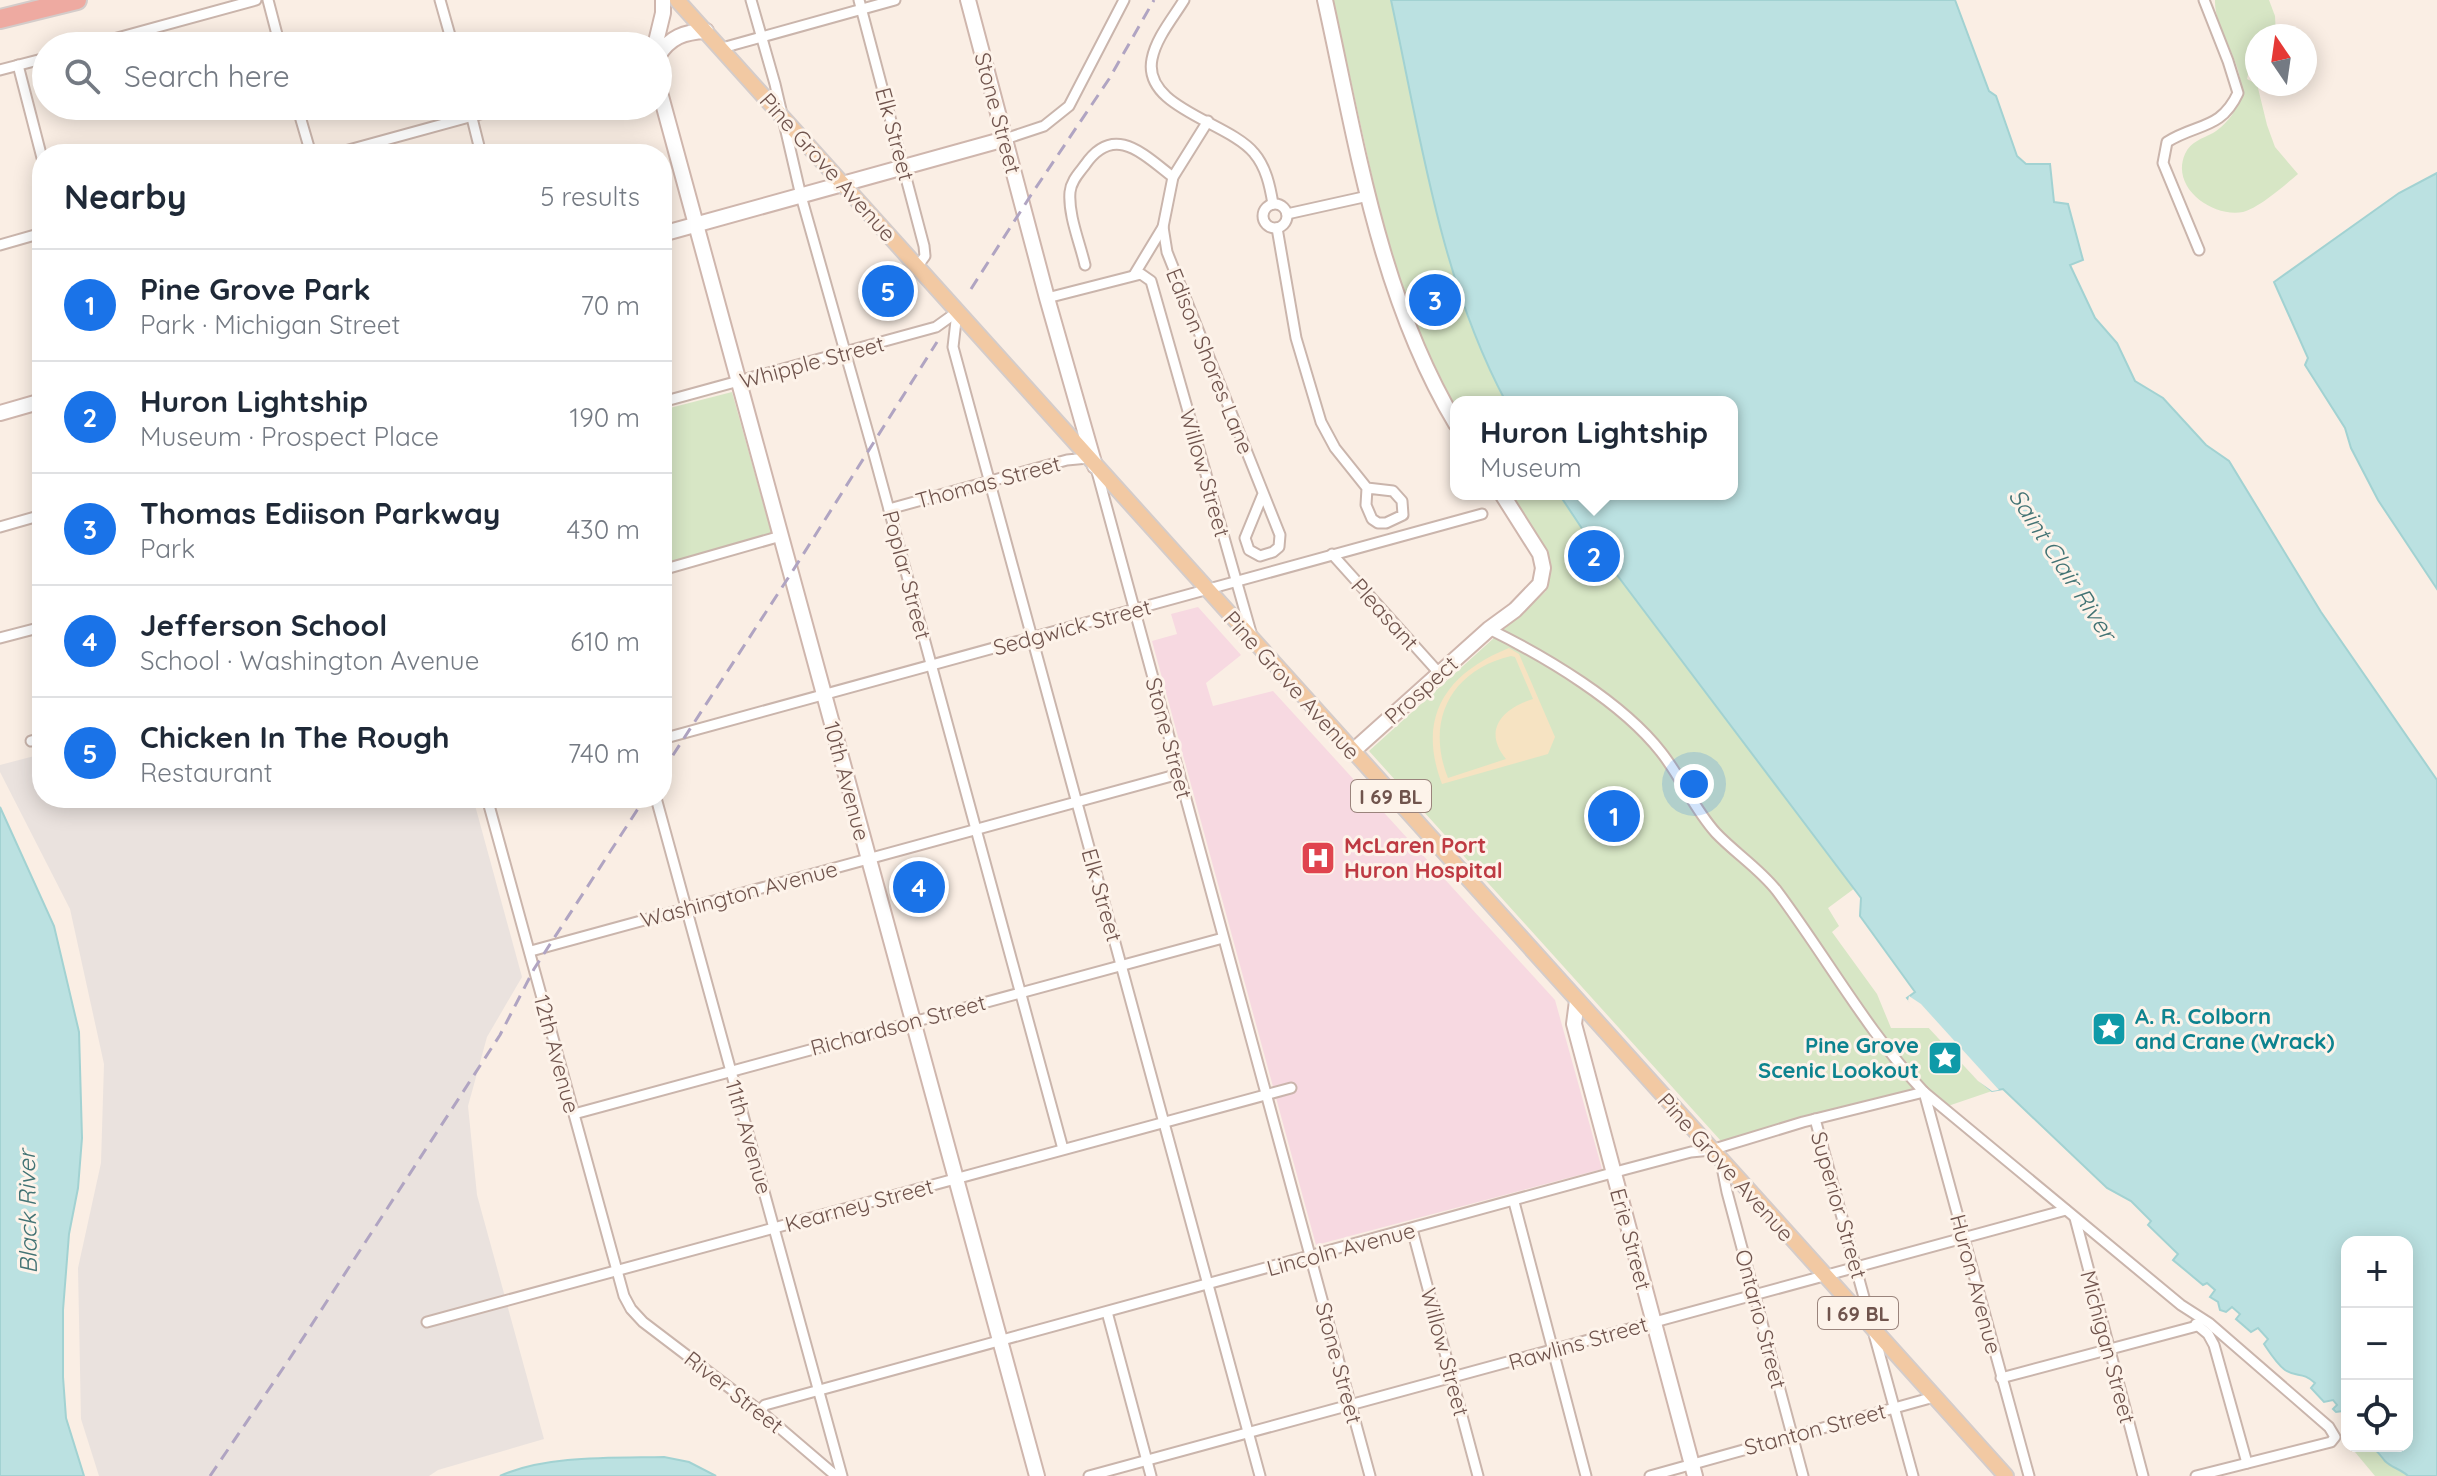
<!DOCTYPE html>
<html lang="en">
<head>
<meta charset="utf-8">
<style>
	body { margin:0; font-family:Quicksand,sans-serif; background:#f2f2f3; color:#1f2937 }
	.controls { position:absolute; right:24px; bottom:24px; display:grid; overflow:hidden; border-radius:16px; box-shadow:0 4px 20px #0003 }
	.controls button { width:72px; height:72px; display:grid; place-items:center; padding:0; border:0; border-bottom:2px solid #e0e1e3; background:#fff; color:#1f2937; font:40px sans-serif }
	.compass { position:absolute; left:2245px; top:24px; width:72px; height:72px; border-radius:50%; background:#fff; box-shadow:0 4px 20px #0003; rotate:347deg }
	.you { position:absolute; left:1694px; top:784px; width:28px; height:28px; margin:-20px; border:6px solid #fff; border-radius:50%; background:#1a73e8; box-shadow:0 0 0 12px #1a73e833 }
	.badge { display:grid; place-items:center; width:52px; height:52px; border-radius:50%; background:#1a73e8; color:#fff; font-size:26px; font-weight:700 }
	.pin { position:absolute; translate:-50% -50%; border:4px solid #fff; box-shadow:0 2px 8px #0006 }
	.popup { position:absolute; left:1450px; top:396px; width:288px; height:104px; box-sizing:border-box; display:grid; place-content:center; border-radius:16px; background:#fff; filter:drop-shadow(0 2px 6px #0005); font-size:26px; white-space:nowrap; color:#747a83 }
	.popup b { font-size:30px; color:#1f2937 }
	.popup::after { content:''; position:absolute; left:50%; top:100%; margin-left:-16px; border:16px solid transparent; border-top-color:#fff }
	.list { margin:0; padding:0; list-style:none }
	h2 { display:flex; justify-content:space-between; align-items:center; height:104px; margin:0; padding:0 32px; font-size:34px }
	h2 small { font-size:26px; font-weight:400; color:#747a83 }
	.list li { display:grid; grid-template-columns:52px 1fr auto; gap:24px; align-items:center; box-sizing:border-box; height:112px; padding:0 32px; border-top:2px solid #e0e1e3 }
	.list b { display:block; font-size:30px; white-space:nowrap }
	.list p { margin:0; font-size:26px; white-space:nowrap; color:#747a83 }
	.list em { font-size:26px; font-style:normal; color:#747a83 }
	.icon { flex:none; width:44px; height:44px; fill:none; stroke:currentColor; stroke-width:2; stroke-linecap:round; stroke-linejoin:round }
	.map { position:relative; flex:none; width:2437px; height:1476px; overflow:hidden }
	.search { position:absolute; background:#fff; box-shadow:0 4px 20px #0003; left:32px; top:32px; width:640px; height:88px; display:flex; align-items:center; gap:20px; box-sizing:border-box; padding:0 28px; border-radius:44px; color:#747a83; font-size:30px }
	.panel { position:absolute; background:#fff; box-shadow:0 4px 20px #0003; left:32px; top:144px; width:640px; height:664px; border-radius:32px }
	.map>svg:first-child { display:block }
</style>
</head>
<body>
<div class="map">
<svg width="2437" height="1476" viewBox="0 0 2437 1476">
	<rect width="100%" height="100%" fill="#faeee4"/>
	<!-- industrial -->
	<path fill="#eae2de" d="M42,754V798H473L522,977L487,1037L468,1106L477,1195L544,1439L438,1470L429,1476H99L81,1419L78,1268L101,1163L104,1064L70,909L0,772V765Z"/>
	<!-- medical -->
	<path fill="#f7d9e1" d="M1198,607L1241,655L1206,683L1213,706L1273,691L1555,1000L1602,1169L1316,1245L1152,641L1177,634L1171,614Z"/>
	<!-- green -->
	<g fill="#d7e6c5">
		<path d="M1333,0H1391C1420,134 1440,279 1506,402H1456V409L1416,327L1393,262L1383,226Z"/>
		<path d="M2215,0H2269L2275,16L2276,36H2257V57L2251,61L2247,79L2257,84L2267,125L2275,147L2298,174C2285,185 2259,208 2243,212C2213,218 2170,188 2185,154C2191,141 2202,139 2213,133C2226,125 2239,109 2241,94C2244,62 2214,30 2215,0Z"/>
		<path d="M732,392L772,535L662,565V410Z"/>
		<path d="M1510,494H1559L1583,530L1834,859L1855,888L1828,908L1839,926L1832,932L1877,994L1891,1028H1931L1992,1091L1948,1106L1927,1088L1721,1141L1369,751L1546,591L1551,569L1548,552Z"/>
		<path d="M2350,1446H2370L2379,1451L2386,1462L2400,1468L2408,1476H2375Z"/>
	</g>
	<!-- sand -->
	<path fill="#f6e3c2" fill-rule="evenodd" d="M1509,648L1519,654L1555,737L1548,754L1442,784C1416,716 1447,673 1509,648ZM1511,656L1515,657L1533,699C1503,708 1482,730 1506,759L1448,778C1425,721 1451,670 1511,656Z"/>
	<!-- water -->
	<g fill="#bbe1e1" stroke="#a2d2d2" stroke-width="2">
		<path d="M1391,0H1955L1989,91L1996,96L2017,156L2026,164H2050L2054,202L2068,204L2083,260L2070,265L2095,318L2117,343L2135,381L2163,398L2206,445L2229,461L2321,612L2437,780V1476H2408C2401,1469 2392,1468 2385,1461C2380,1455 2377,1450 2370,1446H2407V1242H2347V1416L2343,1411L2336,1412L2333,1409L2337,1405L2333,1400L2324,1402L2311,1388L2315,1383C2302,1371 2297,1378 2285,1370C2277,1364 2270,1353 2264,1344L2268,1339L2258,1328L2251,1332L2236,1319L2240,1314L2232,1307L2226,1312L2220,1310L2218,1302L2210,1297L2215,1290L2207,1283L2203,1285L2173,1260L2178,1254L2148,1225L2151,1221L2131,1201L2107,1188L2003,1089L1992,1091L1979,1080L1907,998L1915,992L1860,916L1861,898L1583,530L1559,494H1732V402H1506C1440,279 1420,134 1391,0Z"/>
		<path d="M2437,173V589L2378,500L2351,448L2345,428L2305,365L2308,358L2274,282L2399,193Z"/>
		<path d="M0,807L54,926L79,1032L82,1138L78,1188L69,1234L63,1310V1377L66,1418L84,1476H0Z"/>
		<path d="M664,1457L689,1462L716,1476H500C545,1455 615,1458 664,1457Z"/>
	</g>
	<!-- pier -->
	<path fill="#faeee4" d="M1909,996L1921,1004L1999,1090L1992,1091L1978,1081L1925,1024L1908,1001Z"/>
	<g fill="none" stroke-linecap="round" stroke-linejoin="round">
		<!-- street casing -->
		<g stroke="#cab5ac" stroke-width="13">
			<g id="street">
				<path d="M268,0L280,46"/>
				<path d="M440,0L453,46"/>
				<path d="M751,0L775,84L801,196L872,447L1063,1149"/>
				<path d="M859,0L924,246L925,256L917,267"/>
				<path d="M1184,0C1173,18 1156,38 1152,59C1142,108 1229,122 1254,153C1266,167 1270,186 1273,204"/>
				<path d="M88,46L256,0"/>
				<path d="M722,48L895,0"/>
				<path d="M18,65L42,158"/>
				<path d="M0,70L46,58"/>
				<path d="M297,106L311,154"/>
				<path d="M469,106L481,154"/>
				<path d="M1005,139L1044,126L1069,106L1124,0"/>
				<path d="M334,154L509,106"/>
				<circle cx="1275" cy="216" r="12"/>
				<path d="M1287,214L1368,196"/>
				<path d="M1163,227L1167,252L1280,535L1279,547L1273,552L1260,556L1249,550L1245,538L1263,494"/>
				<path d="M1277,228L1296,338L1321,422L1335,448L1367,488L1366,505L1372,519L1378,523H1386L1403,515L1402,501L1393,491L1367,488"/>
				<path d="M0,245L42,233"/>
				<path d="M2199,250L2163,163L2167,142C2197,123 2221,130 2238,93L2228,61L2204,0"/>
				<path d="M1085,265C1080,243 1068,215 1070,192C1071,181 1079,173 1085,165C1114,123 1143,154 1173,177"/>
				<path d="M1134,275L1163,227L1173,177L1208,121"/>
				<path d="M1047,298L1141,274L1151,281L1252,636"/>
				<path d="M957,312L953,347L1260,1476"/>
				<path d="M662,402L936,327L957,312"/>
				<path d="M1096,468L1370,1476"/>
				<path d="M889,509L1067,460L1088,458"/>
				<path d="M0,527L42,515"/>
				<path d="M1332,554L1439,673"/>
				<path d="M662,570L781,536"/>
				<path d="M1489,629C1546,657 1622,702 1661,752C1681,777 1694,809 1716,833C1735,853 1760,869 1777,891C1827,958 1867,1031 1924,1092L2181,1305L2209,1323L2329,1427L2335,1437L2331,1442L2196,1476"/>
				<path d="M0,638L42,627"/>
				<path d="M662,739L1482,514"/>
				<path d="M31,741L42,738"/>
				<path d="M487,798L624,1296L631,1309L643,1322L760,1411L836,1476"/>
				<path d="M656,798L842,1476"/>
				<path d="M531,951L1179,774"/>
				<path d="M1924,1092L2029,1476"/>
				<path d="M574,1114L1223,938"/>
				<path d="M1815,1119L1913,1476"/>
				<path d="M1721,1162L1727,1192L1803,1476"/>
				<path d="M1514,1202L1586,1476"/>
				<path d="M2075,1218L2143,1476"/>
				<path d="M1412,1229L1478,1476"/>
				<path d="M1107,1312L1151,1476"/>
				<path d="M427,1322L1291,1088"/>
				<path d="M2196,1324L2208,1334L2214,1345L2247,1463"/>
				<path d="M2001,1378L2197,1326"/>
				<path d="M760,1411L765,1405L1623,1170L1691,1152L1711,1150L1803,1122L1924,1092"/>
				<path d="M1089,1476L2066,1210"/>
				<path d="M1650,1476L1934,1397"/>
			</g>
		</g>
		<!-- secondary casing -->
		<g stroke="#cfb6ad" stroke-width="18">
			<g id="secondary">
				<path d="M968,0L1047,298L1095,466"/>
				<path d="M1325,0C1357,145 1379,295 1456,424"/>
				<path d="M655,46L663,13V0"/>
				<path d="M658,56C670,37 684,32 706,31"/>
				<path d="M658,85L1037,1476"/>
				<path d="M662,234L1005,139"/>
				<path d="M0,413L42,401"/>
				<path d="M1353,751L1489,629L1515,610L1540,584L1543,568L1540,554L1502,494"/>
				<path d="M1577,1001L1574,1024L1695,1476"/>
			</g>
		</g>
		<!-- primary casing -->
		<g stroke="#d4ccca" stroke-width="18">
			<path id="primary" d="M677,0L2006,1476"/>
		</g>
		<!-- highway casing -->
		<g stroke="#d4ccca" stroke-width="22">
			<path id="highway" d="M0,19L77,0"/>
		</g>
		<!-- street -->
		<use href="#street" stroke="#fff" stroke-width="9"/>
		<!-- secondary -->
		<use href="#secondary" stroke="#fff" stroke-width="14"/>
		<!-- primary -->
		<use href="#primary" stroke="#f2c9a3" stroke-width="14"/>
		<!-- highway -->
		<use href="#highway" stroke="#eeaaa1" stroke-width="18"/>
		<!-- rail -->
		<g stroke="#b0a4c2" stroke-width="3" stroke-dasharray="12 8" stroke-linecap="butt">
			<path d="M971,289L1031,195L1109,79L1154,0"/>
			<path d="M662,772L792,572L937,342"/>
			<path d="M210,1476L290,1358L500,1035L534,969L645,798"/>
		</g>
	</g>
	<!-- icons -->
	<defs>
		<g id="hospital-square" transform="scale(1.8)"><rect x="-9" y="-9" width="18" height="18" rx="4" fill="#e0444e" stroke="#fdf3ea"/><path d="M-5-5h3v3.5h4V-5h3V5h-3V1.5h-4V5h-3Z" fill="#fff"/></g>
		<g id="sight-square" transform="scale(1.8)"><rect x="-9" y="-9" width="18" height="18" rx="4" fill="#0f9aa8" stroke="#fdf3ea"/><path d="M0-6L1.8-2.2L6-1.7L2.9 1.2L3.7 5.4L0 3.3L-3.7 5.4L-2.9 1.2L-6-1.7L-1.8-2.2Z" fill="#fff"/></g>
	</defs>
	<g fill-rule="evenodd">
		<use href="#hospital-square" x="1318" y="858"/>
		<use href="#sight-square" x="2109" y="1029"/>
		<use href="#sight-square" x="1945" y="1058"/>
	</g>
	<g text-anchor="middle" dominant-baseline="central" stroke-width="6" stroke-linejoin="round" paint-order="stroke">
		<!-- shield labels -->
		<g fill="#fdf3ea" stroke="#9a847c" stroke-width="2">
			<rect x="1351" y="780" width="80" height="32" rx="6"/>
			<rect x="1818" y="1297" width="80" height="32" rx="6"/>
		</g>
		<g font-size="20" font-weight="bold" fill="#70544d">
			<text x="1391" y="796">I 69 BL</text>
			<text x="1858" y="1313">I 69 BL</text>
		</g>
		<!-- street labels -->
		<g font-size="22" fill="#70544d" stroke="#fdf3ea">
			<text transform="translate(998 113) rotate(75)">Stone Street</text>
			<text transform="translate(895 134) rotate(75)">Elk Street</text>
			<text transform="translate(828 167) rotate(48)">Pine Grove Avenue</text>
			<text transform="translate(1210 361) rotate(68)">Edison Shores Lane</text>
			<text transform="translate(812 362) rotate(-15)">Whipple Street</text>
			<text transform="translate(1205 473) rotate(74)">Willow Street</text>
			<text transform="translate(988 482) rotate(-15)">Thomas Street</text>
			<text transform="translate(907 575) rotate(75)">Poplar Street</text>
			<text transform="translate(1385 614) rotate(48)">Pleasant</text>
			<text transform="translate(1072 627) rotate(-15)">Sedgwick Street</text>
			<text transform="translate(1292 685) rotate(48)">Pine Grove Avenue</text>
			<text transform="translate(1421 690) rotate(-42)">Prospect</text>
			<text transform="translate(1169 738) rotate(75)">Stone Street</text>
			<text transform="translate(847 781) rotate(75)">10th Avenue</text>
			<text transform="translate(739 894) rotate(-15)">Washington Avenue</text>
			<text transform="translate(1102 895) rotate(74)">Elk Street</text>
			<text transform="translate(898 1025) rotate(-15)">Richardson Street</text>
			<text transform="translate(557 1054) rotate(75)">12th Avenue</text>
			<text transform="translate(749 1137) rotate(74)">11th Avenue</text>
			<text transform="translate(1726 1167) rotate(48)">Pine Grove Avenue</text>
			<text transform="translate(859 1205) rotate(-15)">Kearney Street</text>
			<text transform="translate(1839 1205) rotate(74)">Superior Street</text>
			<text transform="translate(1631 1239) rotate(75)">Erie Street</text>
			<text transform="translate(1341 1249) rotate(-15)">Lincoln Avenue</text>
			<text transform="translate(1976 1284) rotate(75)">Huron Avenue</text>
			<text transform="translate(1761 1319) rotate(75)">Ontario Street</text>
			<text transform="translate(1578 1343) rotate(-16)">Rawlins Street</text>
			<text transform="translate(2108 1347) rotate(75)">Michigan Street</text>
			<text transform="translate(1445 1352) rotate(75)">Willow Street</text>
			<text transform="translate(1339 1363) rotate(75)">Stone Street</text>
			<text transform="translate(734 1392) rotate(38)">River Street</text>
			<text transform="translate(1815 1429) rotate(-15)">Stanton Street</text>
		</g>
		<!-- health labels -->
		<g font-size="22" font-weight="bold" fill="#be3a42" stroke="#fdf3ea" text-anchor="start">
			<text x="1344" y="845">McLaren Port<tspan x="1344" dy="25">Huron Hospital</tspan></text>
		</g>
		<!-- culture labels -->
		<g font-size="22" font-weight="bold" fill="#0d838f" stroke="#fdf3ea" text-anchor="start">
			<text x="2135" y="1016">A. R. Colborn<tspan x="2135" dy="25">and Crane (Wrack)</tspan></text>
			<text x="1919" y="1045" text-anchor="end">Pine Grove<tspan x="1919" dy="25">Scenic Lookout</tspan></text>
		</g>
		<!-- water labels -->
		<g font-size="24" font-style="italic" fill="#427374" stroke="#fdf3ea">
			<text transform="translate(2063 564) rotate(57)">Saint Clair River</text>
			<text transform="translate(27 1212) rotate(-91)">Black River</text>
		</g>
	</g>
</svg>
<div class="controls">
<button>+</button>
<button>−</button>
<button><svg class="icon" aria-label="locate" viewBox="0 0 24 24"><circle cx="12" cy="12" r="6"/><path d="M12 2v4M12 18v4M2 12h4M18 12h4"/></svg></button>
</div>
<svg class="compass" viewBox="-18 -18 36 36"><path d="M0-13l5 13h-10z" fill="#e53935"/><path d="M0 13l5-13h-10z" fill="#747a83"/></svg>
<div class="you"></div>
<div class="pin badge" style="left:1614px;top:816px">1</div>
<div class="pin badge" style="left:1594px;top:556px">2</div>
<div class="popup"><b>Huron Lightship</b>Museum</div>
<div class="pin badge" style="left:1435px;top:300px">3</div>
<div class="pin badge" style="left:919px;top:887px">4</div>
<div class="pin badge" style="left:888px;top:291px">5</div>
<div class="search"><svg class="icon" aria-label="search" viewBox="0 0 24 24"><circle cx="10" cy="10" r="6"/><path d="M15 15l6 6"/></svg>Search here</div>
<section class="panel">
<h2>Nearby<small>5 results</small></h2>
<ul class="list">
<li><span class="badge">1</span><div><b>Pine Grove Park</b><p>Park · Michigan Street</p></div><em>70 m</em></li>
<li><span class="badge">2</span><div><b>Huron Lightship</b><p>Museum · Prospect Place</p></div><em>190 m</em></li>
<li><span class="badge">3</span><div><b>Thomas Ediison Parkway</b><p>Park</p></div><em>430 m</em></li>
<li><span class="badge">4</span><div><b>Jefferson School</b><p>School · Washington Avenue</p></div><em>610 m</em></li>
<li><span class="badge">5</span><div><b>Chicken In The Rough</b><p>Restaurant</p></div><em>740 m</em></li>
</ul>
</section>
</div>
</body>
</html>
